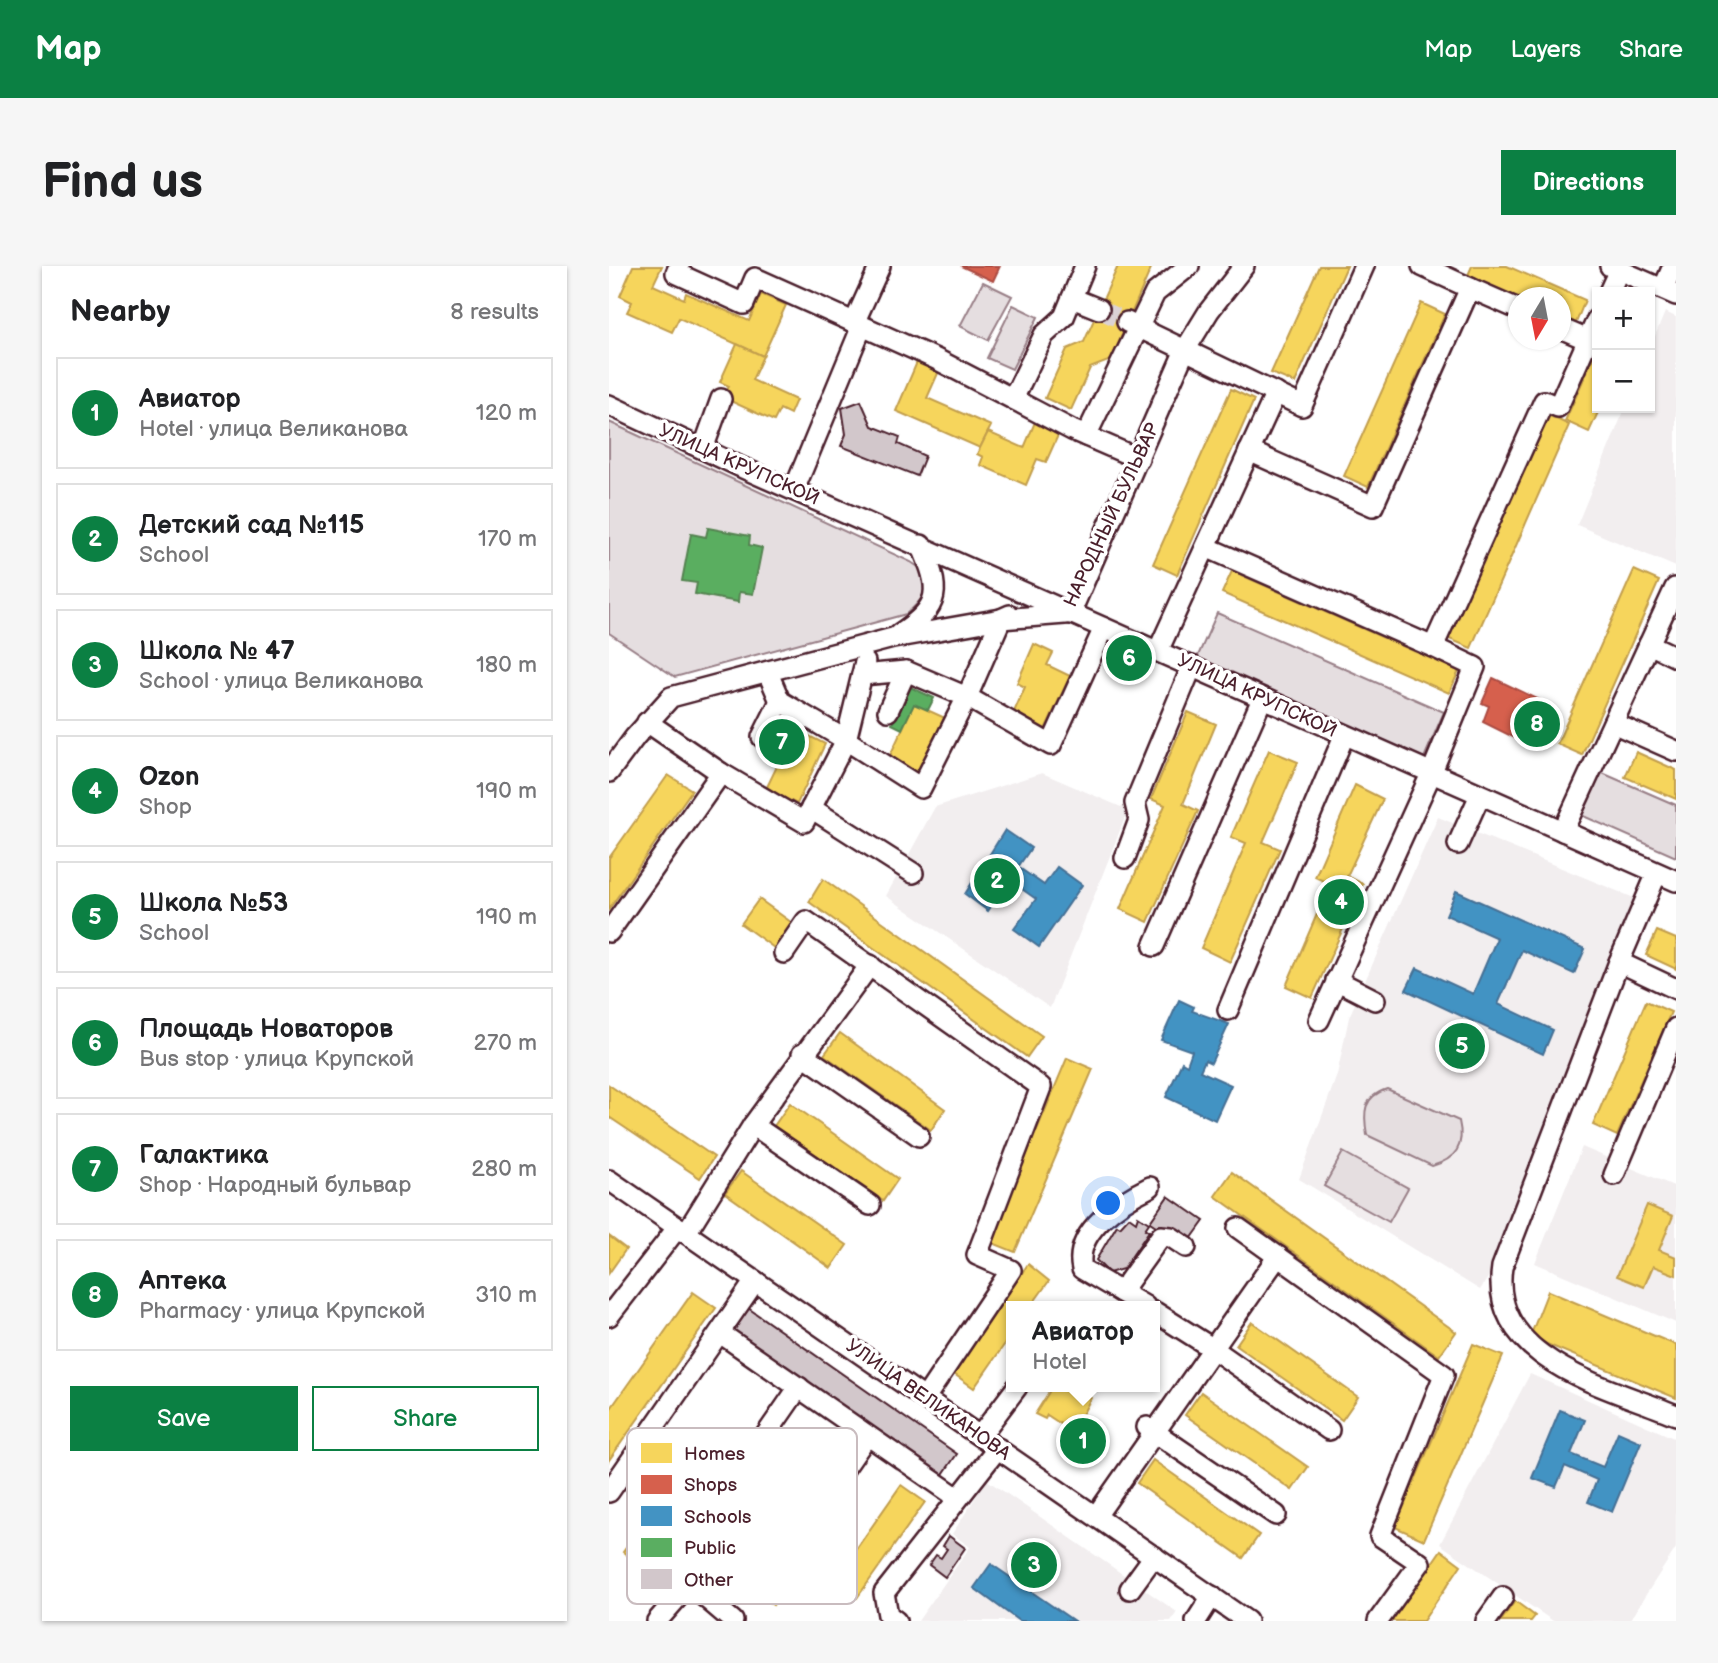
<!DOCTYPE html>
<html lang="en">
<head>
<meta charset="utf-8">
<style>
	body { margin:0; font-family:"Balsamiq Sans",sans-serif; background:#f6f6f6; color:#202124 }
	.controls { position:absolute; right:21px; top:21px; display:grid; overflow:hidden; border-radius:0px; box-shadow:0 2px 5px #0004 }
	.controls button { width:63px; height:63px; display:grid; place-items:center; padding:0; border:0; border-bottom:2px solid #e0e0e0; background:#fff; color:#202124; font:35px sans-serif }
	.compass { position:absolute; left:899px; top:21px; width:63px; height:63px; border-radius:50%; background:#fff; box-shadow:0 2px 5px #0004; rotate:190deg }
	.you { position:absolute; left:500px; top:938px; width:24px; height:24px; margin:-18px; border:5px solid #fff; border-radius:50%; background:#1a73e8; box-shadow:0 0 0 10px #1a73e833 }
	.badge { display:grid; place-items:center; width:46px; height:46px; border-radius:50%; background:#0b8043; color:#fff; font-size:23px; font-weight:700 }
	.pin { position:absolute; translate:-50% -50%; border:4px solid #fff; box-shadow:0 2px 7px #0006 }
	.popup { position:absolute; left:397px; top:1035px; width:154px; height:91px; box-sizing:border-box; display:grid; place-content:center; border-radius:0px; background:#fff; filter:drop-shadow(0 2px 5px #0005); font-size:23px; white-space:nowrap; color:#757577 }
	.popup b { font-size:26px; color:#202124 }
	.popup::after { content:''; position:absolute; left:50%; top:100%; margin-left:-14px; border:14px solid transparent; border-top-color:#fff }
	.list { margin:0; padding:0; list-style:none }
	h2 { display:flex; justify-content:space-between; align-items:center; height:91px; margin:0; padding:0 28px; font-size:30px }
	h2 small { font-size:23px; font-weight:400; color:#757577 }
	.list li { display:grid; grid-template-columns:46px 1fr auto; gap:21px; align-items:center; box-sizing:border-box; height:112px; margin:0 14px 14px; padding:0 14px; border:2px solid #e0e0e0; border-radius:0px }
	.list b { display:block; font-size:26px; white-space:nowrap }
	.list p { margin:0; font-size:23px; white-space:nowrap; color:#757577 }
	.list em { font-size:23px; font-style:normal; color:#757577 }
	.actions { display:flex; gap:14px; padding:21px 28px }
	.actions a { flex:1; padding:16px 0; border:2px solid #0b8043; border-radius:0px; text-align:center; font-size:24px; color:#0b8043 }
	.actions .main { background:#0b8043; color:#fff }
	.map { position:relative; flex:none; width:1067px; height:1355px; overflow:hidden; border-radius:0px }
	header { display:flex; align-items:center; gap:42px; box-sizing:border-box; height:98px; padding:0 35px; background:#0b8043; color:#fff }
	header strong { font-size:33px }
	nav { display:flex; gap:38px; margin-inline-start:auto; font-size:24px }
	.intro { display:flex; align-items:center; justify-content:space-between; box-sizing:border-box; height:168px; padding:0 42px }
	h1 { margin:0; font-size:49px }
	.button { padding:18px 32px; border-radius:0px; background:#0b8043; color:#fff; font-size:24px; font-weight:700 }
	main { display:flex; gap:42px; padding:0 42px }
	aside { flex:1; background:#fff; border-radius:0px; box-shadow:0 2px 5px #0004 }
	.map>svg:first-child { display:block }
</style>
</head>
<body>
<header>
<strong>Map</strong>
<nav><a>Map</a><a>Layers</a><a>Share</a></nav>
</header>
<div class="intro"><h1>Find us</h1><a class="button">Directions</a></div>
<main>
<aside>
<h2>Nearby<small>8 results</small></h2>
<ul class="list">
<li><span class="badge">1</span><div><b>Авиатор</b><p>Hotel · улица Великанова</p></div><em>120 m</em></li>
<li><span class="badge">2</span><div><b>Детский сад №115</b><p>School</p></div><em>170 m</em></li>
<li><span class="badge">3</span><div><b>Школа № 47</b><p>School · улица Великанова</p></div><em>180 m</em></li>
<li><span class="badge">4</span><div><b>Ozon</b><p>Shop</p></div><em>190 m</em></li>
<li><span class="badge">5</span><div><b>Школа №53</b><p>School</p></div><em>190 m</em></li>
<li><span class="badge">6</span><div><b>Площадь Новаторов</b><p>Bus stop · улица Крупской</p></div><em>270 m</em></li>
<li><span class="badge">7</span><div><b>Галактика</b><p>Shop · Народный бульвар</p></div><em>280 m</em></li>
<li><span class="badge">8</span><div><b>Аптека</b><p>Pharmacy · улица Крупской</p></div><em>310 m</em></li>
</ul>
<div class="actions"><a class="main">Save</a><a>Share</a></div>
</aside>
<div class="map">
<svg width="1067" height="1355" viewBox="0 0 1067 1355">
	<rect width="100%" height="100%" fill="#fff"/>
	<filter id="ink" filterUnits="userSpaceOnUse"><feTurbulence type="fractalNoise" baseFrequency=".0143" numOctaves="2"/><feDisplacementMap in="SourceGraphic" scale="14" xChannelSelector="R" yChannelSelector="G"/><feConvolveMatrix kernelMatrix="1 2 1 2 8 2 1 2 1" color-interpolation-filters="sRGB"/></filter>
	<g filter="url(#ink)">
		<!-- built -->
		<g fill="#f2eeef">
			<path d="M1056,46L1067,51V301L968,259L1016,142H1041V82Z"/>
			<path d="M433,507L519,544L441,742L277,630L326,541Z"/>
			<path d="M829,551L1030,634L882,1007L871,1024L690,913L728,809L740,751Z"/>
			<path d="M973,881L1067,921V1057L926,997Z"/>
			<path d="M921,1108L1067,1173V1282L1020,1355H944L831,1278Z"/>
			<path d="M378,1214L568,1346L562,1355H309L361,1281L343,1268Z"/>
		</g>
		<!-- green -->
		<g fill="#e5dee0" stroke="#987e86" stroke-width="2">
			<path d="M374,16L403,30L379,74L351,60Z"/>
			<path d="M404,39L429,51L403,103L378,92Z"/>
			<path d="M0,156L302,296L315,305C319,326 314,334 297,348L66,411L0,367Z"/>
			<path d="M608,347L835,446L815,492L588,392Z"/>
			<path d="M991,506L1067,539V591L972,549Z"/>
			<path d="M778,823L850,855C856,880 847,893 823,900L758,869C754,846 754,831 778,823Z"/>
			<path d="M734,886L799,922L780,956L715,920Z"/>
		</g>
		<!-- homes -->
		<g fill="#f6d55c" stroke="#c29e4d" stroke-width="2">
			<path d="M24,0H53L44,19L75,33L77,27L140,55L152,28L177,39L154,90L70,52L63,66L18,46L23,36L11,30Z"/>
			<path d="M509,0H543L502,94L481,102L462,144L436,132L458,83L475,76Z"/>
			<path d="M710,0H738L686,117L662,107Z"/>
			<path d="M863,0H898L976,34L967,57L951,50V32H909L859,9Z"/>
			<path d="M812,37L836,48L759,221L735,210Z"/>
			<path d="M128,78L154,90L143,114L187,134L181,148L171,143L165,155L115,132L120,120L111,116Z"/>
			<path d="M988,83V142H991L980,166L956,155Z"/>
			<path d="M308,96L330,105L318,132L382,160L371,182L287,145Z"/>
			<path d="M622,123L645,134L568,309L544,298Z"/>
			<path d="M937,148L960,159L862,382L838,372Z"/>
			<path d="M426,156L450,167L437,196L428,193L417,219L371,199L374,191L368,188L379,166L415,182Z"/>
			<path d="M1025,304L1050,315L973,489L948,478Z"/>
			<path d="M623,305L850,405L840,427L613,327Z"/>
			<path d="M425,378L444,387L438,399L461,410L433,470L401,455L416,421L408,417Z"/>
			<path d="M305,438L336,452L307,512L277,498Z"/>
			<path d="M579,446L607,458L574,538L589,545L539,656L511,643L556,539L542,533Z"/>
			<path d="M186,463L216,478L188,538L157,523Z"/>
			<path d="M660,484L689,496L654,576L671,583L621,696L592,682L637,577L622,571Z"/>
			<path d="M1027,486L1067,504V533L1016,511Z"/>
			<path d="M59,509L83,524L0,643V592Z"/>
			<path d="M746,519L774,533L738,610L754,618L703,732L677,720L721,618L706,611Z"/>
			<path d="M214,613L433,770L418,791L200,636Z"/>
			<path d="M150,633L186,659L168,684L132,658Z"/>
			<path d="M1048,665L1067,673V703L1037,689Z"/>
			<path d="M1037,735L1062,746L1008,870L984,859Z"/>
			<path d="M231,767L336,843L322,864L215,789Z"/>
			<path d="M458,792L484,803L406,986L381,976Z"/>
			<path d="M0,819L105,891L91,912L0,851Z"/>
			<path d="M181,837L289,913L274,935L165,860Z"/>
			<path d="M132,905L238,979L222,1002L116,927Z"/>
			<path d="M623,906L847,1066L830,1090L606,930Z"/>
			<path d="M1038,939L1064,950L1050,984L1067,991V1009L1044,1000L1035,1021L1008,1010Z"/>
			<path d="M0,970L17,983L0,1007Z"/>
			<path d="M419,998L440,1015L422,1040H402V1069L365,1122L345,1108Z"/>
			<path d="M939,1025L1067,1079V1132L921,1071Z"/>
			<path d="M84,1026L107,1042L0,1194V1145Z"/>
			<path d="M643,1056L749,1131L733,1154L627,1079Z"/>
			<path d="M864,1078L894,1090L815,1274L786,1261Z"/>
			<path d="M439,1121H455L468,1129L471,1125L482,1132L464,1166L438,1149L436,1153L426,1148L440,1126L437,1124Z"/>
			<path d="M592,1126L699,1201L683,1224L576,1149Z"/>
			<path d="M471,1156L493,1170L477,1195L455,1181Z"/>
			<path d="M216,1165L239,1180L172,1278L149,1262Z"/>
			<path d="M84,1187L108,1204L37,1303L14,1286Z"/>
			<path d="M544,1194L650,1269L634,1292L528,1217Z"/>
			<path d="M292,1219L316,1236L248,1332L224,1316Z"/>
			<path d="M832,1284L852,1299L814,1355H783Z"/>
			<path d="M141,1292L179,1319L164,1339L127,1312Z"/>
			<path d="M906,1335L926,1350L922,1355H892Z"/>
		</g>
		<!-- shops -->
		<g fill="#d6604d" stroke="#ac4c43" stroke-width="2">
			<path d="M352,0H391L384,15Z"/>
			<path d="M884,412L941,439L930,464L923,461L916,477L874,456L880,440L873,437Z"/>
			<path d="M179,449L198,457L193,467L186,463L173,490L161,485Z"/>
		</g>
		<!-- schools -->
		<g fill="#4393c3" stroke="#457095" stroke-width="2">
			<path d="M396,564L422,582L409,601L435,619L448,601L473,619L430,681L405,663L427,633L400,614L379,645L356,628Z"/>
			<path d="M847,625L976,683L965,708L913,684L889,738L944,764L934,788L797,724L808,702L864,728L888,672L837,649Z"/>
			<path d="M570,734L585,741L583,745L620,758L602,797L596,794L591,805L622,819L606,854L557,831L573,796L578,799L583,785L552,774Z"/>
			<path d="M951,1144L976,1154L962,1188L994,1201L1009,1166L1032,1176L1003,1246L979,1236L988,1214L956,1200L947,1221L923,1212Z"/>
			<path d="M382,1298L465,1355H410L365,1322Z"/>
		</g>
		<!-- public -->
		<g fill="#5aae61" stroke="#558351" stroke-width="2">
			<path d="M99,262L141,270L140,279L153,282L144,328L130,326L129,336L86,328L88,317L73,315L82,268L97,271Z"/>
			<path d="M301,421L325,432L319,444L305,438L293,463L283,458Z"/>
		</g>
		<!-- building -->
		<g fill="#d2c7cb" stroke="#4a1f2b" stroke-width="2">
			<path d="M252,135L263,160L291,171L289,178L316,190L308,210L232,180L237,168L233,142Z"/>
			<path d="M559,930L595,955L577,980L541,956Z"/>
			<path d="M529,950L540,957L536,963L540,965L514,1003L500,1007L487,994L508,959L511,961L520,951L527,956Z"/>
			<path d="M139,1042L348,1188L332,1211L124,1064Z"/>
			<path d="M340,1270L356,1282L336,1311L320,1299L327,1289L332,1292L338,1283L334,1280Z"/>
		</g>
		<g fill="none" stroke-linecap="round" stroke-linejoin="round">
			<!-- minor-tunnel -->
			<path stroke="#dbd2d5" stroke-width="19" stroke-dasharray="19 10" stroke-linecap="butt" d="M490,43L518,56"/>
			<!-- minor casing -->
			<g stroke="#4a1f2b" stroke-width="24">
				<g id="minor">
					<path d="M70,0L67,7L135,38L146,12L327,93L404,133"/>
					<path d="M476,0L455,51L435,69L404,133L463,164L530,193"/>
					<path d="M813,0L861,22"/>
					<path d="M1001,0L1067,29"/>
					<path d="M1054,23L1064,0"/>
					<path d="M1000,26L1010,4"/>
					<path d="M463,32L490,43"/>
					<path d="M518,56L693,140L755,0"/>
					<path d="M245,57L271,0"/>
					<path d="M951,62L979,74"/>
					<path d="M0,139L134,202L1067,615"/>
					<path d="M477,170L546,27L580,0"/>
					<path d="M94,183L112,133"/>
					<path d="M640,185L764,240L861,22L909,43"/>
					<path d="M185,224L253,60"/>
					<path d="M597,281L824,381"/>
					<path d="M461,348L576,84L600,45L635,0"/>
					<path d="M401,349L392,353L358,431L442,479L495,362"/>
					<path d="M290,368C333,340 332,324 312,279"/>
					<path d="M1040,378L1067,391"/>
					<path d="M549,385L667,127"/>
					<path d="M159,407L171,435L237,474L256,396"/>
					<path d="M279,445L297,405"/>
					<path d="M1004,457L1067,485"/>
					<path d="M153,471L171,435"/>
					<path d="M0,506L26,471L62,431L284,372L392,353L456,348"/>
					<path d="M112,507L195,556L237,474L312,522L358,431L297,405L253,409"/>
					<path d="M202,542L304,607"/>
					<path d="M954,565L1066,322"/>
					<path d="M849,578L871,529"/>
					<path d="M516,592L530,554L526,537L583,400"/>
					<path d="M1048,607L1010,696L1067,723"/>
					<path d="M0,666L112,507L38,456"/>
					<path d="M545,680L653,433"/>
					<path d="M175,687L197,655L432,821L368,989L402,1004L316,1132"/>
					<path d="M1010,696L893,1001C879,1095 1000,1121 1067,1149"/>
					<path d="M727,714L766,734"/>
					<path d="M619,744L735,470"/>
					<path d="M710,754L822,508L866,401L824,381L935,135L949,141L988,53"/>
					<path d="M193,788L310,870"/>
					<path d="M144,859L261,939"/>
					<path d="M1005,909L1067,762"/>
					<path d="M0,914L638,1355"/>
					<path d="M629,962L835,1109L771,1270L811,1297L769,1355"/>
					<path d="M77,967L144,859L261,699"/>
					<path d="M512,1026L473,1003C464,965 512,935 541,921"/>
					<path d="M536,1040L512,1026L552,970L562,971L577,981"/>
					<path d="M546,1046L603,1082L720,1164"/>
					<path d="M0,1050L69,961"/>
					<path d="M111,1067L349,1232"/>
					<path d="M538,1161L667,1249"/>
					<path d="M371,1170L408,1121"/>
					<path d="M0,1226L146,1015"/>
					<path d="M487,1250L669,990"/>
					<path d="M181,1281L258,1170"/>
					<path d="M521,1323L545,1290"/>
					<path d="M70,1330L66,1300L190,1121"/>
					<path d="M48,1355L70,1330L84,1321L124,1355"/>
					<path d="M287,1355L279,1349L275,1327L389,1182"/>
					<path d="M587,1355L603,1330"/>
					<path d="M877,1355L894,1331"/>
				</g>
			</g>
			<!-- minor -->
			<use href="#minor" stroke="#fff" stroke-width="19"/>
		</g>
	</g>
	<g text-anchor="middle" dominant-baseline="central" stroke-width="7" stroke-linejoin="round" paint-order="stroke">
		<!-- street labels -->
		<g font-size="19" fill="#4a1f2b" stroke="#fff">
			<text transform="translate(130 199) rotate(24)">УЛИЦА КРУПСКОЙ</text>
			<text transform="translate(503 249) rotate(-65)">НАРОДНЫЙ БУЛЬВАР</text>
			<text transform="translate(648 430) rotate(25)">УЛИЦА КРУПСКОЙ</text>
			<text transform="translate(319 1134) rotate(35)">УЛИЦА ВЕЛИКАНОВА</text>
		</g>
	</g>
	<!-- legend -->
	<rect x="18" y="1162" width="230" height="176" rx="10" fill="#fff" stroke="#c9bcbf" stroke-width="2"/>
	<rect x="32" y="1177" width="31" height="20" fill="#f6d55c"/>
	<rect x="32" y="1209" width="31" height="19" fill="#d6604d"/>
	<rect x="32" y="1240" width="31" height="20" fill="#4393c3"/>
	<rect x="32" y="1272" width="31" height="19" fill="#5aae61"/>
	<rect x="32" y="1303" width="31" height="20" fill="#d2c7cb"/>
	<g font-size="19" fill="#4a1f2b">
		<text x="75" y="1194">Homes</text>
		<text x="75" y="1225">Shops</text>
		<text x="75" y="1257">Schools</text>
		<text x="75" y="1288">Public</text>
		<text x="75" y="1320">Other</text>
	</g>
</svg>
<div class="controls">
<button>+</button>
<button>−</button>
</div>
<svg class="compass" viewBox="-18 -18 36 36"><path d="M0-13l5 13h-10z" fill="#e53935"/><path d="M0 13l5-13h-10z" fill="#757577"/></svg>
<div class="you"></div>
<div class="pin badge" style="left:474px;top:1175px">1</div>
<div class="popup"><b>Авиатор</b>Hotel</div>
<div class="pin badge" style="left:388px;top:615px">2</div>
<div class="pin badge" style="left:425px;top:1299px">3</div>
<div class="pin badge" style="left:732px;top:636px">4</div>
<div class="pin badge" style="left:853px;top:780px">5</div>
<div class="pin badge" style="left:520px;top:392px">6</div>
<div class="pin badge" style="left:173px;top:476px">7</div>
<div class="pin badge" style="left:928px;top:458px">8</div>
</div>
</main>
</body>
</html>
